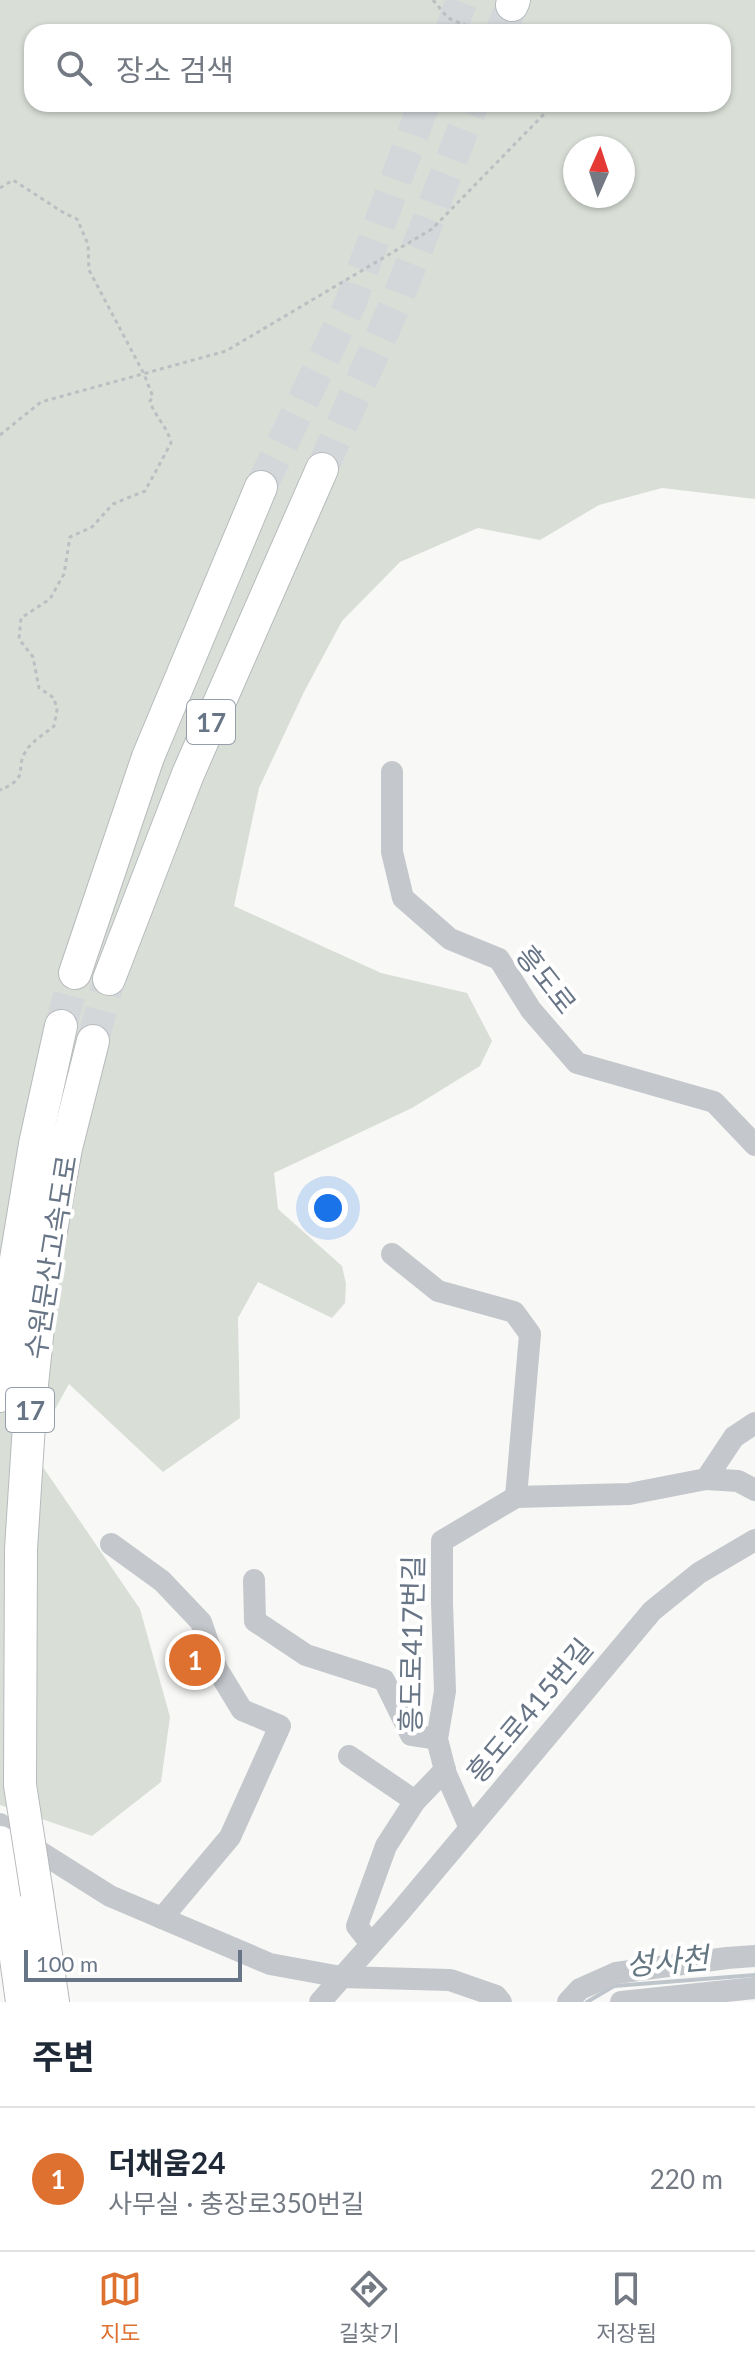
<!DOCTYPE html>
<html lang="ko">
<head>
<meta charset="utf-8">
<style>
	body { margin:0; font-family:Lato,"Noto Sans KR",sans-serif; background:#f6f6f7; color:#1f2937 }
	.compass { position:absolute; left:563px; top:136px; width:72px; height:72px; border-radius:50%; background:#fff; box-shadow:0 2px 6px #0004; rotate:3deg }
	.scale { position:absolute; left:24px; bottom:20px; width:218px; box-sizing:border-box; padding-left:8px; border:4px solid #687586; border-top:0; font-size:22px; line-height:28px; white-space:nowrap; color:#687586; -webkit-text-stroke:6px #fff; paint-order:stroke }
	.you { position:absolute; left:328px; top:1208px; width:28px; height:28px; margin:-20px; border:6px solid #fff; border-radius:50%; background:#1a73e8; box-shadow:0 0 0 12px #1a73e833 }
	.badge { display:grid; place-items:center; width:52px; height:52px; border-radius:50%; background:#de7030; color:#fff; font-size:26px; font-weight:700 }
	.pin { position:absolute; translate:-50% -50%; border:4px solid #fff; box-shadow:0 2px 8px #0006 }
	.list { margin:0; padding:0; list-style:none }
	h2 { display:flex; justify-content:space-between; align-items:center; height:104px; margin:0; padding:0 32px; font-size:34px }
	h2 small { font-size:26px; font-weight:400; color:#747a83 }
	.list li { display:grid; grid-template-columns:52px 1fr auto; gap:24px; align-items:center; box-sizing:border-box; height:144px; padding:0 32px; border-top:2px solid #e0e1e3 }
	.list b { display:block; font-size:30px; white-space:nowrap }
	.list p { margin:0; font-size:26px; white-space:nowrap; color:#747a83 }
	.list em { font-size:26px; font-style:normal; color:#747a83 }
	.icon { flex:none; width:44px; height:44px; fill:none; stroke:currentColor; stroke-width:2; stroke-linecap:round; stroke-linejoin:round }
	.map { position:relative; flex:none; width:755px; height:2002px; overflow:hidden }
	.search { position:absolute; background:#fff; box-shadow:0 2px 6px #0004; left:24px; right:24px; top:24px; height:88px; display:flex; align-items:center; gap:20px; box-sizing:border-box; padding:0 28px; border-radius:24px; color:#747a83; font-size:30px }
	.sheet { height:248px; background:#fff }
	nav { display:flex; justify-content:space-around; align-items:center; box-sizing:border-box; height:112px; border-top:2px solid #e0e1e3; background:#fff; font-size:22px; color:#747a83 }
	nav a { display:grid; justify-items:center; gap:4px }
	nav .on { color:#de7030 }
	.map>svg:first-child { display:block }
</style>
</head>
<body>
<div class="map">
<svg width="755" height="2002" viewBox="0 0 755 2002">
	<rect width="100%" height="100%" fill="#f8f8f6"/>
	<!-- green -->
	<path fill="#d9dfd7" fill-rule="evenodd" d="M0,0H755V499L662,488L599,505L540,540L478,528L400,562L342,621L304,692L259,788L234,906L381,973L467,993L492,1041L480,1066L412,1108L274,1173L278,1209L342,1266L346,1284L345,1303L332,1318L258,1282L238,1318L240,1418L163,1472L69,1384L32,1451L140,1609L170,1717L161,1782L92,1836L0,1805ZM32,32H723V104H32ZM575,148H623V196H575Z"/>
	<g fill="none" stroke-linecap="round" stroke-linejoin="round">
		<!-- stream -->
		<path stroke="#bec6cc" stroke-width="4" d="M587,2002L614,1986L755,1975"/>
		<!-- highway-tunnel -->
		<g stroke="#d4d7da" stroke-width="32" stroke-dasharray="32 16" stroke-linecap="butt">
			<path d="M450,32L462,0"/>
			<path d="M501,32L512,5"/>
			<path d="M322,469L398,298L473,104"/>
			<path d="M261,487L350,304L424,104"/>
			<path d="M61,1026L75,973"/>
			<path d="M93,1041L109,979"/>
		</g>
		<!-- highway casing -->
		<g stroke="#b7babd" stroke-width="34">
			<g id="highway">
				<path d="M512,5L514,0"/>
				<path d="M75,973L148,757L261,487"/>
				<path d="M109,979L188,774L322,469"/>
				<path d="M0,1396L15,1265L35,1144L61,1026"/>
				<path d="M20,1785L21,1549L31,1394L44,1269L66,1148L93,1041"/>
				<path d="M0,1842L22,2002"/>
				<path d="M37,1894L53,2002"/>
			</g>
		</g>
		<!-- path -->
		<g stroke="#bcbec1" stroke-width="3" stroke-dasharray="4 4" stroke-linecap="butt">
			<path d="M433,0L448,18L482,32"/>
			<path d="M0,188L13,180L64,213L77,219L88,244L89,270L144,374L153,397L150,401C154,416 168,427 171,443L145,491L113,504L92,527L70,537L64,574L50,599L21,618L19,639L33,657L39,688L54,698L57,710L54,726C46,733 34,740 28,748C12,769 33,776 0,790"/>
			<path d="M0,435L41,402L226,351L432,229L546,112L549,104"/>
		</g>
		<!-- minor -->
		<g stroke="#c4c7cb" stroke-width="22">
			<path d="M392,772V852L403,898L450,939L499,959L531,1010L577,1063L714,1102L755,1145"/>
			<path d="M392,1254L438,1291L514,1312L530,1334L516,1497"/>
			<path d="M706,1479L738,1481L755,1490"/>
			<path d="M111,1544L162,1581L201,1622L217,1669L242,1710L280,1726L230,1837L162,1918"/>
			<path d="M254,1580L255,1621L306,1655L384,1680L411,1735L437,1739"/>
			<path d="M349,1756L415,1801"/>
			<path d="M0,1824L10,1833L110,1896L270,1964L341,1977L450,1980L496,1996L501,2002"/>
			<path d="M470,1828L446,1774L437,1739L445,1691L442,1603V1541L516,1497L629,1494L706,1479L734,1437L755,1423"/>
			<path d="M371,1944L357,1926L386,1846L415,1801L445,1770"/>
			<path d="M320,2002L399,1913L652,1611L699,1573L755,1540"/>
			<path d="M568,2002L580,1989L616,1973L727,1958L755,1956"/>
			<path d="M621,2002L755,1988"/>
		</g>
		<!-- highway -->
		<use href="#highway" stroke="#fff" stroke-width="32"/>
		<!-- highway-bridge casing -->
		<g stroke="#b7babd" stroke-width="34" stroke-linecap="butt">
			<path id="highway-bridge" d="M20,1785L37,1894"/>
		</g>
		<!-- highway-bridge -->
		<use href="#highway-bridge" stroke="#fff" stroke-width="32"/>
	</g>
	<g text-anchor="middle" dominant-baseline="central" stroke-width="8" stroke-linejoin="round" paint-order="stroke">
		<!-- shield labels -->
		<g fill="#fff" stroke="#959eaa" stroke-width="2">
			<rect x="187" y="700" width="48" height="44" rx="6"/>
			<rect x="6" y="1388" width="48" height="44" rx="6"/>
		</g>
		<g font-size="26" font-weight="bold" fill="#687586">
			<text x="211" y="722">17</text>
			<text x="30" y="1410">17</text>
		</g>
		<!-- street labels -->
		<g font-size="28" fill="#687586" stroke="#fff">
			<text transform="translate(547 979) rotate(52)">흥도로</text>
			<text transform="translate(50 1257) rotate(-81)">수원문산고속도로</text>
			<text transform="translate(411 1644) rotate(-89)">흥도로417번길</text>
			<text transform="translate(529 1710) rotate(-50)">흥도로415번길</text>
		</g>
		<!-- water labels -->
		<g font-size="30" font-style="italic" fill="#647681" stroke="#fff">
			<text transform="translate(667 1960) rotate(-5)">성사천</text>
		</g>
	</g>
</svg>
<svg class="compass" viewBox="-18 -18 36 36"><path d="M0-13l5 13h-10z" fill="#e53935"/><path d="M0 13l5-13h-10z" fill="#747a83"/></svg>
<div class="scale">100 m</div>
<div class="you"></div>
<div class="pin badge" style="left:195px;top:1660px">1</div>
<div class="search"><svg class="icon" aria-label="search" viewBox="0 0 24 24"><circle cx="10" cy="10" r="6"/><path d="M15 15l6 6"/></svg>장소 검색</div>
</div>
<section class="sheet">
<h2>주변<small></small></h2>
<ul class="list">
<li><span class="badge">1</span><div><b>더채움24</b><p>사무실 · 충장로350번길</p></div><em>220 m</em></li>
</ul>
</section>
<nav>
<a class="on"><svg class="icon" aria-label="map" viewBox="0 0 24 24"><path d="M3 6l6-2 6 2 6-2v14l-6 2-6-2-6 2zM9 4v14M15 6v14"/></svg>지도</a>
<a><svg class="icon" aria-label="directions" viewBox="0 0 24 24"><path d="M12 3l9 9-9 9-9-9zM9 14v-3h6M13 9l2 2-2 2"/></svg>길찾기</a>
<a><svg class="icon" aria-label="saved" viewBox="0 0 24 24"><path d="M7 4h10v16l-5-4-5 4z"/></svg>저장됨</a>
</nav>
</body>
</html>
